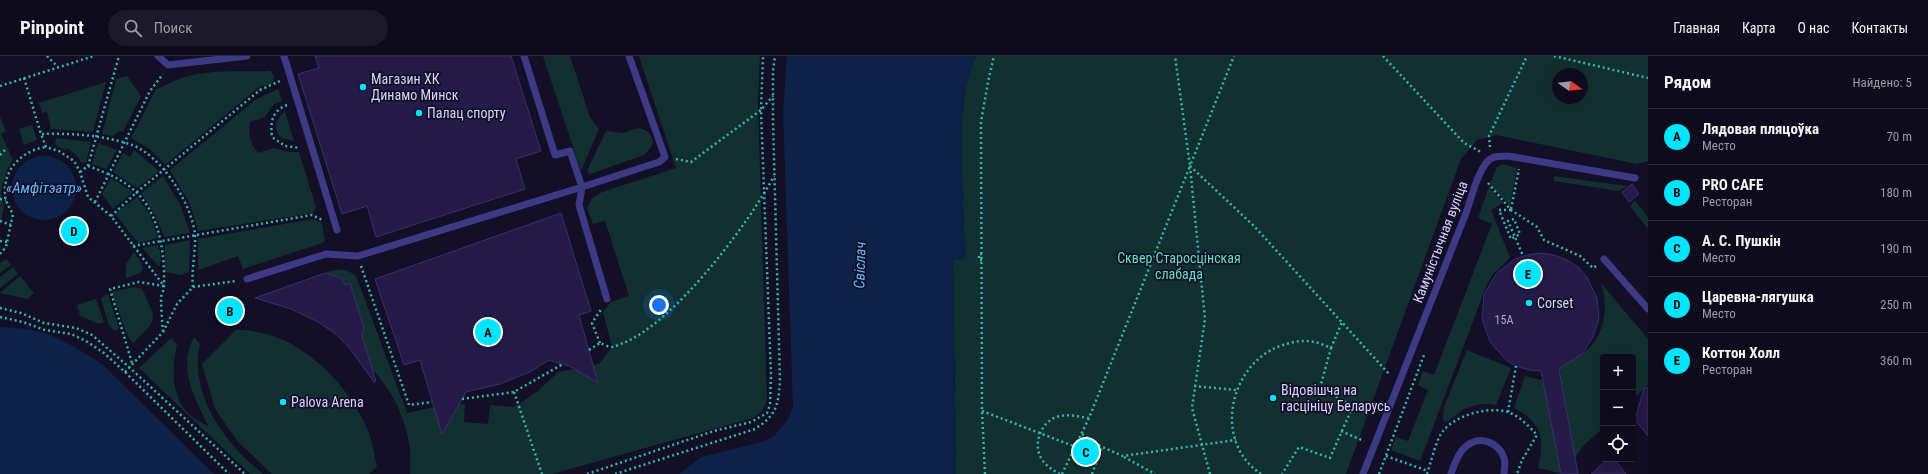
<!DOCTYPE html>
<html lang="ru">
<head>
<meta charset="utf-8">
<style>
	body { margin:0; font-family:"Roboto Condensed",sans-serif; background:#1c1929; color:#f1f3f6 }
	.controls { position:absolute; right:12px; bottom:12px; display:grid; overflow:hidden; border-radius:4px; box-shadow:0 4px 16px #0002 }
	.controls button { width:36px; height:36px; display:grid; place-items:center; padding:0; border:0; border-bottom:1px solid #2e2b3b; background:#0e0b1c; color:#f1f3f6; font:20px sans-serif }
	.compass { position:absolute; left:1552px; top:12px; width:36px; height:36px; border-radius:50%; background:#0e0b1c; box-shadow:0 4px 16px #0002; rotate:104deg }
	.you { position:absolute; left:659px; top:249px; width:14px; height:14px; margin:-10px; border:3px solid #fff; border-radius:50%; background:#1a73e8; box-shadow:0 0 0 6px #1a73e833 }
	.badge { display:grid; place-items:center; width:26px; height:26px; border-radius:50%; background:#00e5ff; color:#111; font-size:13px; font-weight:700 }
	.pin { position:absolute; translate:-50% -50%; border:2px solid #fff; box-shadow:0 1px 4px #0006 }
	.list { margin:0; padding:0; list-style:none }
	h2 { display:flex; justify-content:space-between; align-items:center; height:52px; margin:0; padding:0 16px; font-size:17px }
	h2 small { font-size:13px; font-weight:400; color:#9b9ba3 }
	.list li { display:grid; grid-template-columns:26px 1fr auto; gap:12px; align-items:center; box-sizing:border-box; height:56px; padding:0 16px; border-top:1px solid #2e2b3b }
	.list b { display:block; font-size:15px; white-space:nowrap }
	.list p { margin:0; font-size:13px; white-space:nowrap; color:#9b9ba3 }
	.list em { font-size:13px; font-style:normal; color:#9b9ba3 }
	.icon { flex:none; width:22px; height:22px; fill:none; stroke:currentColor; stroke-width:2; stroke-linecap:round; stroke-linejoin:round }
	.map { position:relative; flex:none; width:1648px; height:418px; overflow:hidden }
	header { display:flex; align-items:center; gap:24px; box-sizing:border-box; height:56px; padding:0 20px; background:#0e0b1c; border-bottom:1px solid #2e2b3b }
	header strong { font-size:19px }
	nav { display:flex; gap:22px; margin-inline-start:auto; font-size:14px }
	.search { width:280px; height:36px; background:#1c1929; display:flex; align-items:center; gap:10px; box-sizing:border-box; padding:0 14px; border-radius:22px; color:#9b9ba3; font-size:15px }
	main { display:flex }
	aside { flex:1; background:#0e0b1c }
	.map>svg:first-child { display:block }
</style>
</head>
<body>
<header>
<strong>Pinpoint</strong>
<div class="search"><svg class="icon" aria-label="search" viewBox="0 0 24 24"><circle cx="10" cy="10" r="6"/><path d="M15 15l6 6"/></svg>Поиск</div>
<nav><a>Главная</a><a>Карта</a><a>О нас</a><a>Контакты</a></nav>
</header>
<main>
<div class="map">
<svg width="1648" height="418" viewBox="0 0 1648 418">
	<rect width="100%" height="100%" fill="#130f26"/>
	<!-- green -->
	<g fill="#12302f" fill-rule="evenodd">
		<path d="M543,0H570L590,61L599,73L581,115Z"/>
		<path d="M639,0H760L758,49L767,342C765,354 760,359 749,363L552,418H410C413,376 398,339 368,309L369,302L362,280L364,272L350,228L345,229L342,221L325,217C337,212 345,212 356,220L407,357L452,347L465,348L464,366L488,368L490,349L514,351L538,335L558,316L599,308L612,291L603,256L611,246L629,240L605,165L593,168L587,152L592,142L602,136L676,112Z"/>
		<path d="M976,0H1648V105L1637,108L1496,79L1477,84L1461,103L1346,418H956L953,204L965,203C964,175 963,148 962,120C961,79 959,38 976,0ZM1558,18H1582V42H1558Z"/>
		<path d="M270,15L274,20L272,28L259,31L165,109L151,94L131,82L156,33C165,30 173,25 182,22C209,13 241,16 270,15Z"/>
		<path d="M127,20L141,40L123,76L119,75L112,80L102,78L116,23Z"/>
		<path d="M106,26L93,76L51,73L47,56L42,57L39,47Z"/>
		<path d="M278,33L282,45L273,49L265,61L250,66C248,77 250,88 258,97L274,92L289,96H299L316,151L313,157L198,175L190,148L170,114L255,44Z"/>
		<path d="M285,56L294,85L281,82C273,72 275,63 285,56Z"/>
		<path d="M0,61L6,75L1,78L13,104L8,112L2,129L1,138L4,151L0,170Z"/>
		<path d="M32,69L37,84L24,89L19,73Z"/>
		<path d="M637,72C646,72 651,77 653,85L651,91L644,99L590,118L587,115L606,75L623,77Z"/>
		<path d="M56,82L91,86L86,107L80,106L79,102L68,92L66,94L55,89Z"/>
		<path d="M98,87L117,94L106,113L92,108Z"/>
		<path d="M134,94L159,115L137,132L113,116L123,97L130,101Z"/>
		<path d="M1503,108L1517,112L1510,150L1490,128L1497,111Z"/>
		<path d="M163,120L180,148L190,177L164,181L155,159L141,137Z"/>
		<path d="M1554,120L1627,130L1619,135L1554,125Z"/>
		<path d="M111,122L133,136L113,153L102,138Z"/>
		<path d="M1489,131L1503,147L1491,154L1510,202L1493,218L1486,231L1420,405L1391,394L1396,381L1408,385L1428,334L1418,329L1423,315L1434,319L1492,168L1478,162Z"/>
		<path d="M137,141L150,159L158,182L138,187L115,158Z"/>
		<path d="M1635,145L1648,161V173L1630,150Z"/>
		<path d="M313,163L322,167L325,186L243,213L238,200L198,214V183Z"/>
		<path d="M190,184L189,216L181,219L165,216V189Z"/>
		<path d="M158,189V193H160L161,206L159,211L142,192Z"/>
		<path d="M134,196L142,208L143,213L140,217L126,222V208Z"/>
		<path d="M6,203L11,209L0,217V207Z"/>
		<path d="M13,211L18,218L0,232V221Z"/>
		<path d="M20,220L34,237L27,243L0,237Z"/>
		<path d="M1601,227L1648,283V329L1633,343V301H1603V372L1584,389L1563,418L1538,412C1545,382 1542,367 1514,352L1525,320L1542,324L1561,322L1559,307C1566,305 1574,303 1580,299C1605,284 1609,252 1601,227Z"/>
		<path d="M134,231L142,233C157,266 159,262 133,287L127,279L112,236Z"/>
		<path d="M108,238L119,272L115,275L109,270L101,242Z"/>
		<path d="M96,243L104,266L100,268L80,260L77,249Z"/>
		<path d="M236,274C243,274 250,274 257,276C304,283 349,330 367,372C372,384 374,398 377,411L369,418H272L238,386L215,353L202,308Z"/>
		<path d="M194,281L200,288C189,340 225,387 263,418H250L139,312L171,282L177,288C172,309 171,337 186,355C191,361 202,367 209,371C195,343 177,313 194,281Z"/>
		<path d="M1467,294L1511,312L1496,349C1484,346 1468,350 1458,357C1453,361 1450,365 1444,366L1443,361L1444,351Z"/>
	</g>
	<!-- water -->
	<g fill="#0c2248">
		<path d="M787,0H976C959,38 961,80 962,120C963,148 964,175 965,203L953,204L956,418H679L702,401L765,385L775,379L788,363L793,351L783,56Z"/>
		<circle cx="44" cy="132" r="32"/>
		<path d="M0,271C13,272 27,272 40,276C63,282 83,296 103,309L214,418H0Z"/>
	</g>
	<!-- building -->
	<g fill="#241b47" stroke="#3b2d73">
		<path d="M315,0H511L541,95L516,103L525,133L376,181L367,150L342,158L298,18L319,12Z"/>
		<path d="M1632,128L1639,138L1629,146L1622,136Z"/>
		<path d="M561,157L591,255L579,259L598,327L569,310L549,304L530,316L500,328L466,336L442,378L420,304L404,309L375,223Z"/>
		<path d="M1540,197L1554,199L1567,204L1578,211L1587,221L1597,242L1599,262L1593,281L1582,298L1559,313L1578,418H1561L1541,315L1529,314L1516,310L1506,304L1490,286L1482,263L1484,239L1496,218L1515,203L1527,199Z"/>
		<path d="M325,217L342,222L345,229L350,227L364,272L362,280L376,325L374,326L348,290L333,276L318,266L291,253L255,242Z"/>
		<path d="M1644,332H1648V380L1635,364Z"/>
		<path d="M1608,403H1614L1626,418H1591Z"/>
	</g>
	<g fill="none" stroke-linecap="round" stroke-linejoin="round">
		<!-- path -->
		<g stroke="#2fb8b0" stroke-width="2.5" stroke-dasharray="2 3" stroke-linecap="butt">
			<path d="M47,0L58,11"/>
			<path d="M1383,0L1464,87L1481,96"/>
			<path d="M1554,0L1648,22"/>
			<path d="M24,22L41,78"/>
			<path d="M0,30L94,0"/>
			<path d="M287,49C272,55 270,66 272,81L285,90L300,92"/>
			<path d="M1490,91L1489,80L1527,0"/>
			<path d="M0,99L7,92"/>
			<path d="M676,103L691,106L761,54L773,40"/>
			<path d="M88,110C102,115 117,121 129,130C159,152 165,195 164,230C164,234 162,237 161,241C161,252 162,264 163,275"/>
			<path d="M1190,110L1254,170L1390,319"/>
			<path d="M80,116L88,110L119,0"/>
			<path d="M1488,127L1511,154L1537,171L1544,184L1580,200L1593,212L1596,210"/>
			<path d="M0,143L6,144"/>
			<path d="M95,146L150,35L163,18"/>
			<path d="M1511,153L1519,113"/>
			<path d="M1511,154H1499L1511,183L1520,178L1514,163L1508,165L1521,195L1523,200"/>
			<path d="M111,160L137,136L260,34L280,25"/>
			<path d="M0,165L11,169"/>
			<path d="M0,185L7,186"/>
			<path d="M133,190L312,159L322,164"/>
			<path d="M0,198L6,191L13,158C9,151 5,145 5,138C3,113 23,94 46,91"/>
			<path d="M982,198H979V204H982"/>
			<path d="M361,210L409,349L432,346"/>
			<path d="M193,231L236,225"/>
			<path d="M0,252L21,257L44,267L76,272L92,279L129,311L245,418"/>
			<path d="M0,261L23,266L45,274L71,278L86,285L104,297L125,316L229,418"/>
			<path d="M600,287L592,267L602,252"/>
			<path d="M1331,292L1342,266"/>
			<path d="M589,294L600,287C603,288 608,291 612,291C615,291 620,288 623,287C674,267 748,169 774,120"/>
			<path d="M125,316L163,276L177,248L193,231C191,213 196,196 195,179C192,148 162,100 132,89C104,79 70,77 41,78L46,91L59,95L74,105L80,116L88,141L111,160L164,230L139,226L110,233L132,307"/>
			<path d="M1194,330L1236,334"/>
			<path d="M514,336L542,418"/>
			<path d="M462,343L514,336L563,308"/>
			<path d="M982,355L1076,391"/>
			<path d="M1508,356L1516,310"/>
			<path d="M1341,375L1364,385"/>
			<path d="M1082,378L1102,391L1123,400L1236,384"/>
			<path d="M1386,400L1428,415"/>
			<path d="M1124,401L1155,418"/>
			<path d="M587,418L714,375L751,366L760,361L767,357L770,349L771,319L761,54L763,0"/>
			<path d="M615,418L755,373C776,359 778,351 780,326L773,64V15L775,0"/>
			<path d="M985,418L982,355L981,66L988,26L994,0"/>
			<path d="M1060,418C1052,414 1045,409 1041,402C1032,386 1043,362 1061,360C1070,358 1080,361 1089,362"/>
			<path d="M1062,418L1089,362L1190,110L1175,0"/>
			<path d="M1092,418L1102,391"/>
			<path d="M1210,418L1192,352L1205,263L1190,110L1234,0"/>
			<path d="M1261,418C1214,387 1228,314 1275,292C1287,287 1301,283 1314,286C1320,287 1326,290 1331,292L1320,332L1353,350L1330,402L1299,391L1282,418"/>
			<path d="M1379,418L1424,299"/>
			<path d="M1427,418C1430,409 1437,381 1443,375C1456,359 1488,350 1508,356C1519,360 1529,370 1537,379L1522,404L1517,418"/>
		</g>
		<!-- service -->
		<g stroke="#3d3a85" stroke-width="7">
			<path d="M158,0L168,9L247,0"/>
			<path d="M284,0L337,174"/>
			<path d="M1604,203L1648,253"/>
			<path d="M247,223L326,198L358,200L582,131L570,95L555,99L524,0"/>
			<path d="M607,243L579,149L582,131L659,106L665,101L629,0"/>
			<path d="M1363,418L1466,157C1471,144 1479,108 1492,102C1496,100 1504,100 1508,100L1635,122"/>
			<path d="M1451,418C1455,407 1459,393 1471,387C1484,380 1500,389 1504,402C1506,407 1504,413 1504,418"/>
		</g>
	</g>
	<!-- markers -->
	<g fill="#00e5ff" stroke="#130f26" stroke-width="1.5">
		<circle cx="363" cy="31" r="4"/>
		<circle cx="419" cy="57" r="4"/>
		<circle cx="1529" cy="247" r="4"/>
		<circle cx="1273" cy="342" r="4"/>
		<circle cx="283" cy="346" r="4"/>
	</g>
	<g text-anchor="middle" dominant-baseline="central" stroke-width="3.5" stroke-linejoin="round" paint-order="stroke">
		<!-- number labels -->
		<g font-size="12" fill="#aca6d1">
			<text x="1504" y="264">15А</text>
		</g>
		<!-- poi labels -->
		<g font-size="14" fill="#d9d4ff" stroke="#130f26" text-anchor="start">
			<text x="371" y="23">Магазин ХК<tspan x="371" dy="16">Динамо Минск</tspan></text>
			<text x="427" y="57">Палац спорту</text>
			<text x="1537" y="247">Corset</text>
			<text x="1281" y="334">Відовішча на<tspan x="1281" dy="16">гасцініцу Беларусь</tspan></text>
			<text x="291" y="346">Palova Arena</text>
		</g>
		<!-- street labels -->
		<g font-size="14" fill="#d9d4ff" stroke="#130f26">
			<text transform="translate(1440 186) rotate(-69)">Камуністычная вуліца</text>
		</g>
		<!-- park labels -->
		<g font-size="14" fill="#5fe0c0" stroke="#130f26">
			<text x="1179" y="202">Сквер Старосцінская<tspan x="1179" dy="16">слабада</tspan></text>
		</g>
		<!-- water labels -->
		<g font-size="15" font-style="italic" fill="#62b6ff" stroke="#130f26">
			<text x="44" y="132">«Амфітэатр»</text>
			<text transform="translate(860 209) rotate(-88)">Свіслач</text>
		</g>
	</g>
</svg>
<div class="controls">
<button>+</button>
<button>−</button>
<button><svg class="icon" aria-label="locate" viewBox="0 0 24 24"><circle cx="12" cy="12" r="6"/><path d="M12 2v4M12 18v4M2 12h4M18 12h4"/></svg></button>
</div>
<svg class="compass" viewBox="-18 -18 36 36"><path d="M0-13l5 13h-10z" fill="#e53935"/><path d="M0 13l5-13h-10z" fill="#9b9ba3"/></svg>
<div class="you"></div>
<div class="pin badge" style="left:488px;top:276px">A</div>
<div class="pin badge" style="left:230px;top:255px">B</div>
<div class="pin badge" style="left:1086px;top:396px">C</div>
<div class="pin badge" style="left:74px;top:175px">D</div>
<div class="pin badge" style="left:1528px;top:218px">E</div>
</div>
<aside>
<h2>Рядом<small>Найдено: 5</small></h2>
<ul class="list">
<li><span class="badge">A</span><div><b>Лядовая пляцоўка</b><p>Место</p></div><em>70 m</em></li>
<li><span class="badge">B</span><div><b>PRO CAFE</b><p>Ресторан</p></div><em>180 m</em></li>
<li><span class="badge">C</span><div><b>А. С. Пушкін</b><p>Место</p></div><em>190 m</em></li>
<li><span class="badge">D</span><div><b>Царевна-лягушка</b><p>Место</p></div><em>250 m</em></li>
<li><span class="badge">E</span><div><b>Коттон Холл</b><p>Ресторан</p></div><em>360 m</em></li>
</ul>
</aside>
</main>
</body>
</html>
